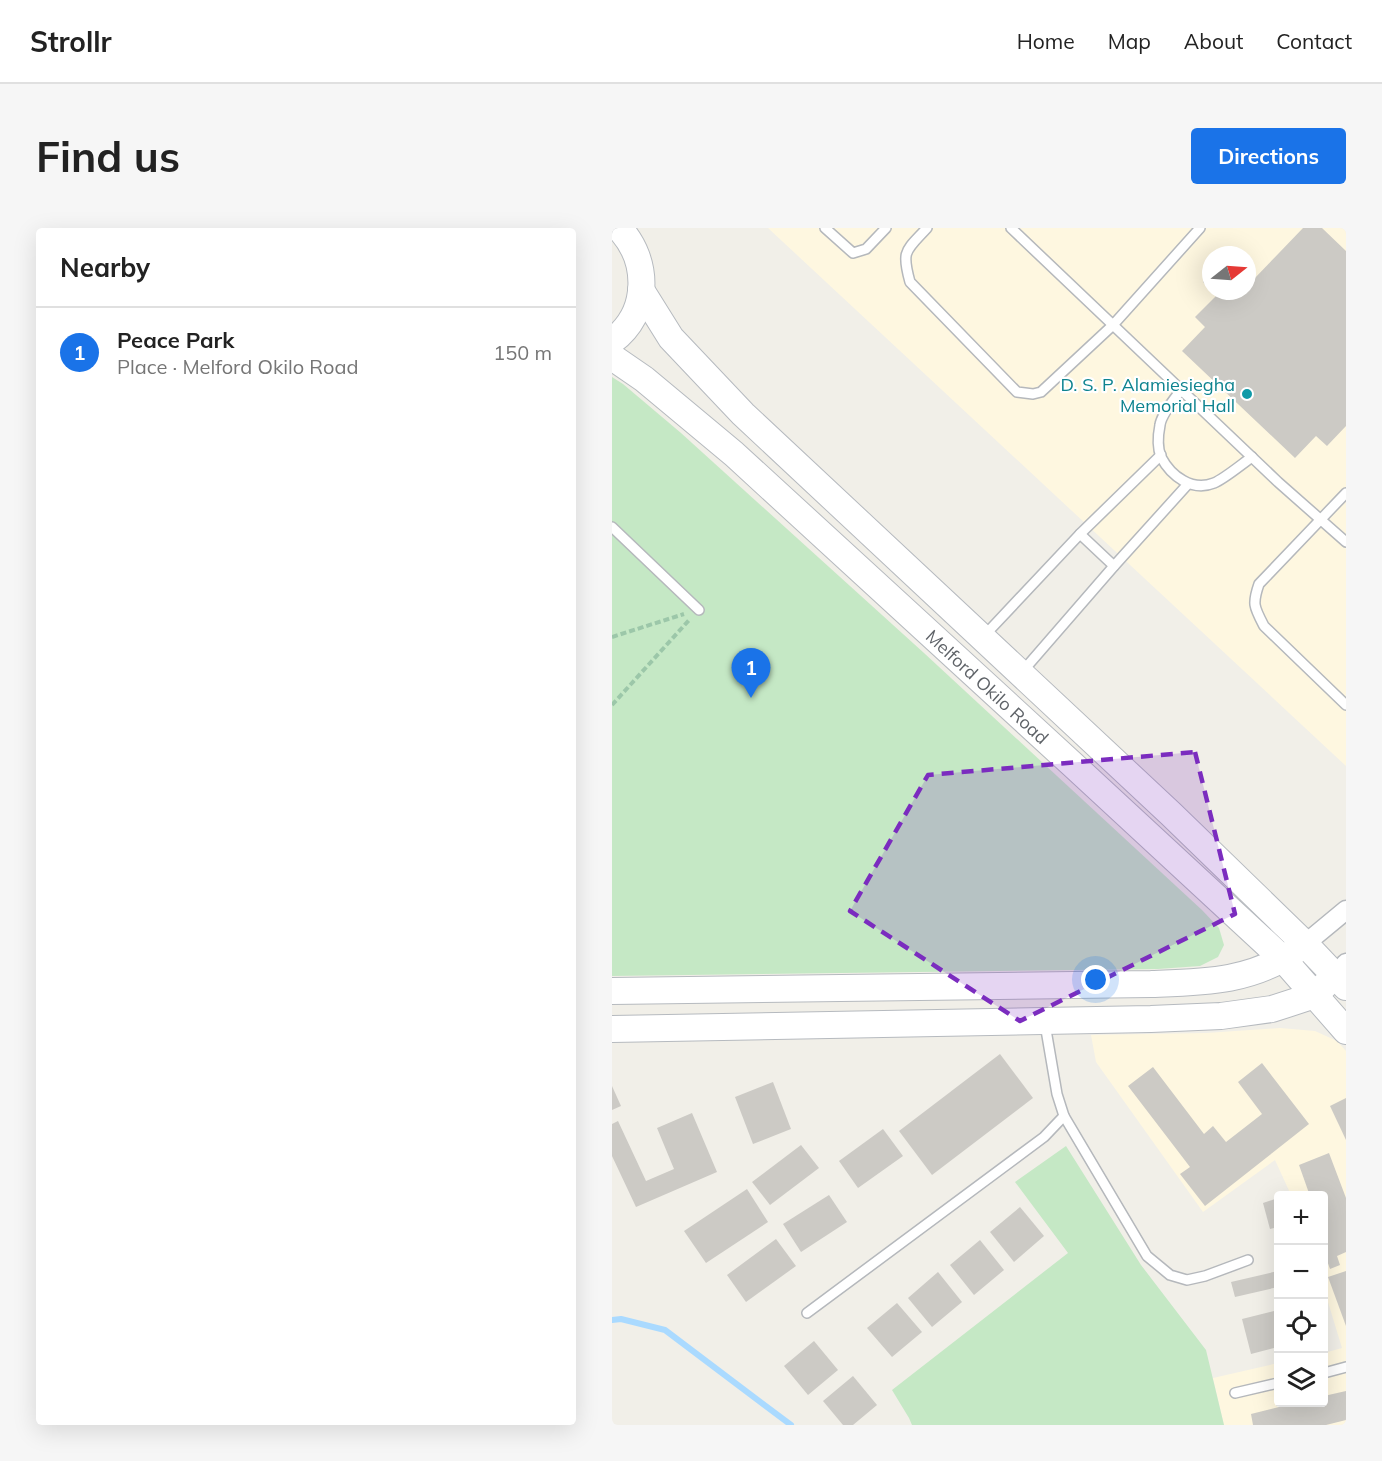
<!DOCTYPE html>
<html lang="en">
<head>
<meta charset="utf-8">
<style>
	body { margin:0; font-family:Mulish,sans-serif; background:#f6f6f6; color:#222 }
	.controls { position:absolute; right:18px; bottom:18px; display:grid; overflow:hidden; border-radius:6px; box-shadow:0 6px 24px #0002 }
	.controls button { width:54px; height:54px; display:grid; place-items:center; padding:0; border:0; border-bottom:2px solid #e0e0e0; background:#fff; color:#222; font:30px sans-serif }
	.compass { position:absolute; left:590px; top:18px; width:54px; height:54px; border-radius:50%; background:#fff; box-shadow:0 6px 24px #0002; rotate:73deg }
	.you { position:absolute; left:484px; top:752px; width:21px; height:21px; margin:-15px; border:4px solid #fff; border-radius:50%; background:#1a73e8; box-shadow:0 0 0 9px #1a73e833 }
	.badge { display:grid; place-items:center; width:39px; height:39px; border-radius:50%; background:#1a73e8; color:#fff; font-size:20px; font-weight:700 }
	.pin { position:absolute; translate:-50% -50px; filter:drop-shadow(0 2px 3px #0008) }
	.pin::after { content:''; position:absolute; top:32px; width:21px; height:18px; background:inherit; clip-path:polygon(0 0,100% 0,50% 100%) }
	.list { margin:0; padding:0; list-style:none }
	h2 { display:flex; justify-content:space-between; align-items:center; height:78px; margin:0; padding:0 24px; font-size:26px }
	h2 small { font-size:20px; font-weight:400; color:#767676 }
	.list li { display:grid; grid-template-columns:39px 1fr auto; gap:18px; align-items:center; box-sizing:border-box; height:90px; padding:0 24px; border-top:2px solid #e0e0e0 }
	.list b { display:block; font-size:22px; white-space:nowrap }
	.list p { margin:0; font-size:20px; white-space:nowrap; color:#767676 }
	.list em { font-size:20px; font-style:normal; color:#767676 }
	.icon { flex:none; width:33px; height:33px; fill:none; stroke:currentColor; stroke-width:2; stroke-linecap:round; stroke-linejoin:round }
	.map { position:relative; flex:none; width:734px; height:1197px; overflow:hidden; border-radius:6px }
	header { display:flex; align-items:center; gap:36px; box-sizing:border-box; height:84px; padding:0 30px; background:#fff; border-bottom:2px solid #e0e0e0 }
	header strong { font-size:28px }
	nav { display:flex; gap:33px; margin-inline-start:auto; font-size:21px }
	.intro { display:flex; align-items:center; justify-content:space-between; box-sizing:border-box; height:144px; padding:0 36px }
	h1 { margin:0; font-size:42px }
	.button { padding:15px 27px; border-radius:6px; background:#1a73e8; color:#fff; font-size:21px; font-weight:700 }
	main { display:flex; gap:36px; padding:0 36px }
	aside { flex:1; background:#fff; border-radius:6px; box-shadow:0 6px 24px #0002 }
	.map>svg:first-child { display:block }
</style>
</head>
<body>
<header>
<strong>Strollr</strong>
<nav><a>Home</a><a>Map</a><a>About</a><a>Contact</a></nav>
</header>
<div class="intro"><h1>Find us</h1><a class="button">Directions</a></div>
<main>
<aside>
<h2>Nearby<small></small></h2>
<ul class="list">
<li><span class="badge">1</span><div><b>Peace Park</b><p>Place · Melford Okilo Road</p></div><em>150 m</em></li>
</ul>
</aside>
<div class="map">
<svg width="734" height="1197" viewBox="0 0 734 1197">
	<rect width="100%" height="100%" fill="#f1efe8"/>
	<!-- commercial -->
	<g fill="#fef7e0" fill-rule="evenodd">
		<path d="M156,0H734V538ZM599,27H635V63H599Z"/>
		<path d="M668,800L703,803L725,813L734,823V1197H612L601,1150L666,1135V1174H712V1125L730,1120L712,1061V968L679,967L663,932L591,984L484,834L479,807L594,805Z"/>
	</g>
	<!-- green -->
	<g fill="#c5e8c5">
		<path d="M0,149L11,156L69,205L312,425L590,682L607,700L612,717L606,729L588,738L546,741L0,748Z"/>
		<path d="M454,918L529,1037L594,1122L612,1197H300L297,1190L280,1162L456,1025L403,954Z"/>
	</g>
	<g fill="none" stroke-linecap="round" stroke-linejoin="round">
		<!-- stream -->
		<path stroke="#aadaff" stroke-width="6" d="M0,1092L9,1091L53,1102L179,1197"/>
	</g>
	<!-- building -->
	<g fill="#cccac5">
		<path d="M691,0H710L734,23V198L715,218L704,208L683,230L570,123L593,99L583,89L605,67L601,63H635V44L642,51Z"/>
		<path d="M599,45V61L591,54Z"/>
		<path d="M388,826L421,870L320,947L287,903Z"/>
		<path d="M650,835L697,896L593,978L568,946L578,939L516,858L541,839L592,906L601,898L614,914L650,886L626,854Z"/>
		<path d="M161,854L179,901L141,916L123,869Z"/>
		<path d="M0,858L9,878L0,882Z"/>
		<path d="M734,870V912L718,878Z"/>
		<path d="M80,885L105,944L24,979L0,928V896L6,893L34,953L62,941L45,900Z"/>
		<path d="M271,901L291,928L246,960L227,933Z"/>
		<path d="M189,917L207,940L158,977L140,954Z"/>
		<path d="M717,925L734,970V1024L725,1028L728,1037L718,1041L712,1024V968H698L687,937Z"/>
		<path d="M135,961L156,994L94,1035L72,1003Z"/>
		<path d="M217,967L235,994L189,1024L171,996Z"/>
		<path d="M666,970V999L658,1001L651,975Z"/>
		<path d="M408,979L432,1008L402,1034L378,1004Z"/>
		<path d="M164,1011L184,1038L134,1074L115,1047Z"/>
		<path d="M368,1012L392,1042L362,1067L338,1037Z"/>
		<path d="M666,1043V1059L623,1069L619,1054Z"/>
		<path d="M734,1043V1098L716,1049Z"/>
		<path d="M326,1044L350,1074L320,1099L296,1070Z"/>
		<path d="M285,1075L310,1104L280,1129L255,1100Z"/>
		<path d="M666,1082V1119L639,1126L630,1091Z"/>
		<path d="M202,1113L226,1142L196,1167L172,1138Z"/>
		<path d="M241,1148L265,1177L241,1197H231L211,1173Z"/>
		<path d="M734,1163V1192L714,1197H641L639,1186L687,1174H712V1168Z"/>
	</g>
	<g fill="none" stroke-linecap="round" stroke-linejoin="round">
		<!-- service casing -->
		<g stroke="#b5b8bc" stroke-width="12">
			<g id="service">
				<path d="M213,0L241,25L254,21L274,0"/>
				<path d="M315,0C294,23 289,22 298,54L405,164L421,166L429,164L501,97L588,0"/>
				<path d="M399,0L666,254L734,314"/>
				<path d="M569,162C563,170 549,187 548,197C546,207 545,219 549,229C559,248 580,264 602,255C612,251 630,236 640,229"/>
				<path d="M734,265L647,356C640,376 642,379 652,398L734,477"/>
				<path d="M0,299L87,382"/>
				<path d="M468,306L502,338"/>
				<path d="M372,408L468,306L549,227"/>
				<path d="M410,444L502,338L576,256"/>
				<path d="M452,888L535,1028L558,1047L575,1052L593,1048L636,1032"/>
				<path d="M195,1085L432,909L452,888L445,866L433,796"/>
				<path d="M712,1145L734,1139"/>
				<path d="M623,1165L666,1155"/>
			</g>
		</g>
		<!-- minor casing -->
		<g stroke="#b5b8bc" stroke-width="21">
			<g id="minor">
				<path d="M693,716L734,682"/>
				<path d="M724,747L734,735"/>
			</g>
		</g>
		<!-- secondary casing -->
		<g stroke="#b6babf" stroke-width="28">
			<g id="secondary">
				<path d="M29,62L59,110L131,186L559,586L693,716L734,759"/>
				<path d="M0,113C38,85 38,33 7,0"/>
				<path id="s1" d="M0,129L32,151L122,226L460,536L671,731L734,803"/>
				<path d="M0,763L539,756C592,754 638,754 683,723"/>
				<path d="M0,801L539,791L609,788L660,781L703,767L713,757"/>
			</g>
		</g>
		<!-- path -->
		<g stroke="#9cc7a9" stroke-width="4" stroke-dasharray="6 3" stroke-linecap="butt">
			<path d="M0,409L72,386"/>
			<path d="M0,477L78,391"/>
		</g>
		<!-- service -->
		<use href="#service" stroke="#fff" stroke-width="9"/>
		<!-- minor -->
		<use href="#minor" stroke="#fff" stroke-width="18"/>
		<!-- secondary -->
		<use href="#secondary" stroke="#fff" stroke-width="26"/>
	</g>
	<!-- marked area -->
	<path fill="#7b2cbf" fill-opacity="0.2" stroke="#7b2cbf" stroke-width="4.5" stroke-dasharray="12 8" stroke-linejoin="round" d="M583,524L623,686L408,793L238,683L316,547Z"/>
	<!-- markers -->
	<circle fill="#0f9aa8" stroke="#fff" stroke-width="2" cx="635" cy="166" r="6"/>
	<g text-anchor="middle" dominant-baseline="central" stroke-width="4.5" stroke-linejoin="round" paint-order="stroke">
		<!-- culture labels -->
		<g font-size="18" fill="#0d838f" stroke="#fff" text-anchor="end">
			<text x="623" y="156">D. S. P. Alamiesiegha<tspan x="623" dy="21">Memorial Hall</tspan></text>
		</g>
		<!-- street labels -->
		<g font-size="18" fill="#5f6368" stroke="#fff">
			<text stroke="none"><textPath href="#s1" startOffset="500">Melford Okilo Road</textPath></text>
		</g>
	</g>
</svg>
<div class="controls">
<button>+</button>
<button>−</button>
<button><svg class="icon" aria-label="locate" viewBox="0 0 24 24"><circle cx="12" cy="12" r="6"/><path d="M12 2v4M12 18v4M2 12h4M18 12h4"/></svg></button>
<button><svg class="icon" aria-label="layers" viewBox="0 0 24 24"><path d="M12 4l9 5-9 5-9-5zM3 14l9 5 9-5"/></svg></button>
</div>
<svg class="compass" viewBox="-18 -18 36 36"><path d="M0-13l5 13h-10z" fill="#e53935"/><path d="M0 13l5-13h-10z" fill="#767676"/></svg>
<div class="you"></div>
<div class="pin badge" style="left:139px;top:470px">1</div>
</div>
</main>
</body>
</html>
